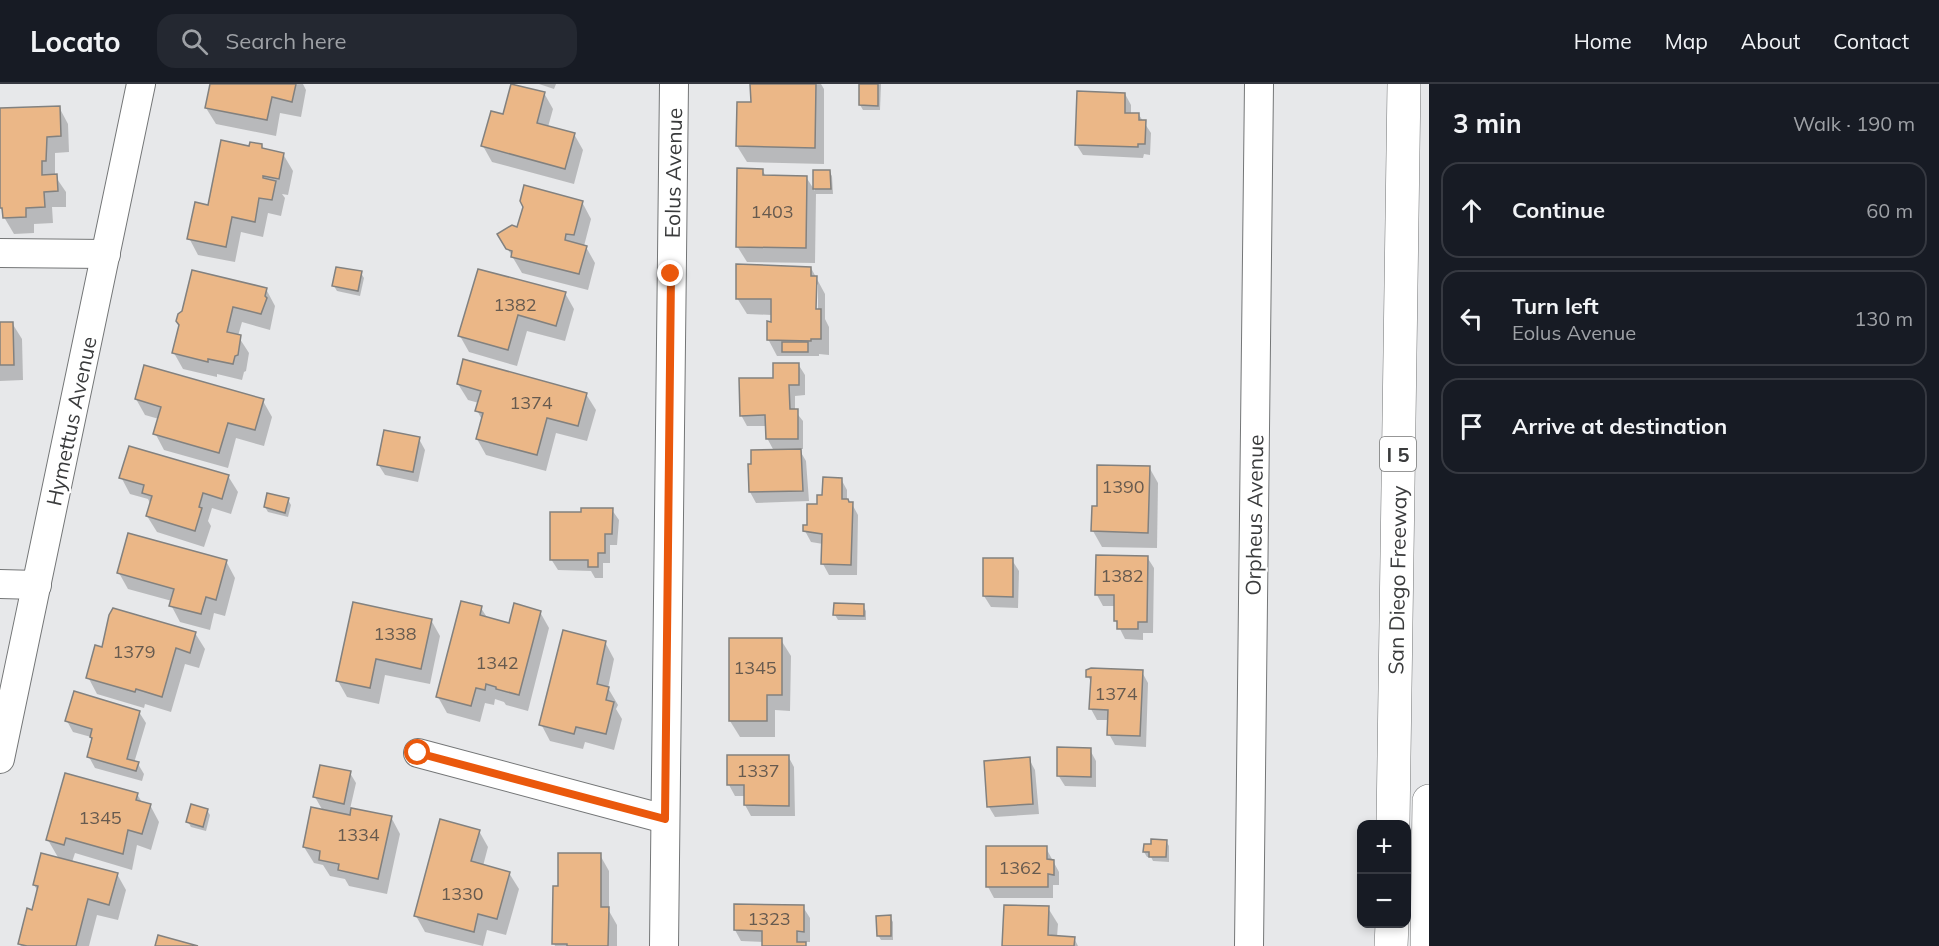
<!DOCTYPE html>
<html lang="en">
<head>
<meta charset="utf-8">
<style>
	body { margin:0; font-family:Mulish,sans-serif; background:#242831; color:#f1f3f6 }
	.controls { position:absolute; right:18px; bottom:18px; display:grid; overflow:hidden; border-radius:12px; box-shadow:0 3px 9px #0003 }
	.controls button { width:54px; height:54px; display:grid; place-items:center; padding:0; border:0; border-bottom:2px solid #363941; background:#171b24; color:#f1f3f6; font:30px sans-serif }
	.stop { position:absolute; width:18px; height:18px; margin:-14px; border:4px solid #ea580c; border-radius:50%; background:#fff }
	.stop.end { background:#ea580c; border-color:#fff; box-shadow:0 2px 6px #0008 }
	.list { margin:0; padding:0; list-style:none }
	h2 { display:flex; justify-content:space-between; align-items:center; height:78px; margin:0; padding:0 24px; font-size:26px }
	h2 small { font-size:20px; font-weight:400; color:#9ea1a6 }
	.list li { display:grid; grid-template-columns:39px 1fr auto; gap:18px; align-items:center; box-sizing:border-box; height:96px; margin:0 12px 12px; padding:0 12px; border:2px solid #363941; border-radius:18px }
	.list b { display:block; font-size:22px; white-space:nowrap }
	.list p { margin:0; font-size:20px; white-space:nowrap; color:#9ea1a6 }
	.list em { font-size:20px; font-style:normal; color:#9ea1a6 }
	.icon { flex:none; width:33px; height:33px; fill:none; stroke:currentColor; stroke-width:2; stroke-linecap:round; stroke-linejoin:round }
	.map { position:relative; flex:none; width:1429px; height:862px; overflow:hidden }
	header { display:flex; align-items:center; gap:36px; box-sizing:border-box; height:84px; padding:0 30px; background:#171b24; border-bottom:2px solid #363941 }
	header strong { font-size:28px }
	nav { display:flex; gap:33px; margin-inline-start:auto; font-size:21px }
	.search { width:420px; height:54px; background:#242831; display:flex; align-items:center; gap:15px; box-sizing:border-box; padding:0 21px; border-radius:18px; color:#9ea1a6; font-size:22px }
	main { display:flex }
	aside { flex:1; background:#171b24 }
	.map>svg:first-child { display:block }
</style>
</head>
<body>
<header>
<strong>Locato</strong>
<div class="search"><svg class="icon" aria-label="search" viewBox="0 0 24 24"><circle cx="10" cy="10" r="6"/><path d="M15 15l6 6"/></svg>Search here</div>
<nav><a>Home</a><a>Map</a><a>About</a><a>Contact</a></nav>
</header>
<main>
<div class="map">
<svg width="1429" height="862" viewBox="0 0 1429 862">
	<rect width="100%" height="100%" fill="#e7e8ea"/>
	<!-- shadow -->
	<g fill="#0003" fill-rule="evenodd">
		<path d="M211,0H303L306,6L301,33L280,29L276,52L216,40L206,24Z"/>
		<path d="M539,0H556L554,5Z"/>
		<path d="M752,0H821L824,5V80L747,78L737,62L739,19H752Z"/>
		<path d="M860,0H881L880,26H863L860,21Z"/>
		<path d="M544,9L553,25L548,43L574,50L583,66L574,100L492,78L483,62Z"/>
		<path d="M1125,10L1131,21V31H1139L1151,49L1150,71L1144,70L1143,74L1083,71L1076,60Z"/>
		<path d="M59,23L68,40L69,68L55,69V92L66,108V123H52L53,139L34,140V149L14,150L4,133L1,123L0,37Z"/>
		<path d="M261,62L264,66L283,70L293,87L288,111L282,110L285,114L281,132L268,129L263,153L241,148L235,178L198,171L189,154L250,64Z"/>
		<path d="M762,86L766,92L806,93L815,107L814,87H829L832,92L833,110H816L815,179L747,178L737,162Z"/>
		<path d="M582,118L591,135L584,162L586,163L595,179L588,206L522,189L499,150Z"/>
		<path d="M811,184L825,210V235L829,243V271L819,270V272H777L768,255L772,231L747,230L737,214ZM815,198L818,201V233H815Z"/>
		<path d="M361,189L364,194L360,212L337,207L334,202Z"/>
		<path d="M266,205L275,222L270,246L242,238L238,252L249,269L246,287L244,288L242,296L217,290V293L183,285L174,269L180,242Z"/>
		<path d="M565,209L574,225L565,257L527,247L517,282L469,268L460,252Z"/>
		<path d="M0,239H12L22,255L23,296L0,297Z"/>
		<path d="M798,280L805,291V311L795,312V327L803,337V365H799L806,377L809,417L756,419L750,408L774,367L767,354V342H747L741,331L774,296Z"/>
		<path d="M458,300L586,310L596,326L587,357L556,349L546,387L486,371L477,355L482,336L477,326L479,319L468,316Z"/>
		<path d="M136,315L263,317L272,333L264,362L236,354L228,384L164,366L155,349L159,335L145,331Z"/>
		<path d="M419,355L425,366L418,398L385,391L378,380Z"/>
		<path d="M1149,383L1158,399L1157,464L1102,463L1093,447L1098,423Z"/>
		<path d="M228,392L238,408L231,430L212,424L208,437L211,442L204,463L157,448L147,432L151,421L148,415L130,410L121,393Z"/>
		<path d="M841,395L847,406V416L849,420H852L858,431L857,491H829L823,480V460L811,458L805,447L824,413Z"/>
		<path d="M288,416L291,421L288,433L268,428L265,423Z"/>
		<path d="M612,426L619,436L617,461H610V479H603V494H595L591,487L558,486L551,475L582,430Z"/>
		<path d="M1147,473L1154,484L1153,549H1143V556L1125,555L1116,537V522H1103L1097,511Z"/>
		<path d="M984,475L1012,476L1019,487L1018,524L991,523L984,512Z"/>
		<path d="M226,477L235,494L225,532L214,529L210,546L180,538L171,521L172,517L128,505L119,489Z"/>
		<path d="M863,522L866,527V536H838L835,531Z"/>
		<path d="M481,524L488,535L510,541L540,528L549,544L528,627L506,621L504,618L495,615L494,621L485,619L480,638L447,629L438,613Z"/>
		<path d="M431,536L440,552L430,600L385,591L379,620L347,613L338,597Z"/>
		<path d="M195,549L205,565L199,584L185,580L171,628L145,620L144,624L97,610L88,593L103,565Z"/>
		<path d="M781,556L791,572L790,627L775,626V653H740L730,637Z"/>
		<path d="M605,558L614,575L608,604L618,621L616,625L622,635L614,666L585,658L583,665L550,657L541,640Z"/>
		<path d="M1142,588L1148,599L1146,663L1115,661L1109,650V636H1097L1091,625L1092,600L1088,592Z"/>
		<path d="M139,628L146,639L134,679L138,680L144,690L142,697L95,684L89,673L93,656L91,653L73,648L67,637Z"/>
		<path d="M1090,666L1096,677V703L1065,702L1058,691Z"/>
		<path d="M788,672L794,683L795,732H751L745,721V712H735L729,701Z"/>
		<path d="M1029,675L1035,686L1039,730L995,733L989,723Z"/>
		<path d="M350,689L356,699L350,725L391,733L400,750L387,810L349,802L345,795L330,792L323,781L314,779L304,763L323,727L315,713Z"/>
		<path d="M137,710L143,720L150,721L159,738L151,766L137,761L132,786L75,769L72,778L117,790L126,806L118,836L97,831L89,862H21L19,859L33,828L38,807L34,801L59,775L48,756Z"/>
		<path d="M207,726L210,731L206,747L191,743L188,738Z"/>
		<path d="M479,747L488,763L483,782L509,789L519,805L506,851L487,846L483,862L425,848L416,832Z"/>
		<path d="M1166,757L1169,762V778L1153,777L1151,773H1147L1144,768Z"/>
		<path d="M988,764H1046L1059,788V801H1053V814H994L988,803Z"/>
		<path d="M600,771L609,787V827L617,841V862H555L554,859L559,804Z"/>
		<path d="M736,822L803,823L810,834V858H804L806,862H764V858L741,857L735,846Z"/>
		<path d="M1048,824L1058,840L1057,853L1074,854L1078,862H1004Z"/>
		<path d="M890,833L893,838V856H881L878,851Z"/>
	</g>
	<!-- building -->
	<g fill="#ebb787" stroke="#82817f" stroke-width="1.5">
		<path d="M210,0H296L292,18L272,13L267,36L205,24Z"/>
		<path d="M511,0L545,8L537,39L575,49L565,85L481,62L491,27L503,30Z"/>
		<path d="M750,0H816L815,64L736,62L737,18H751Z"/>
		<path d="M859,0H878V22L859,21Z"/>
		<path d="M1077,7L1125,9V29H1139V36H1146L1145,60H1138V63L1075,61Z"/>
		<path d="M60,22L61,52L47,53L46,77H42V91L57,90L58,107L44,108L45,123L26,124V133L3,134L2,124H0V24Z"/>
		<path d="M221,56L249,62L250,58L262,60V64L284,69L279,95L263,92V94L276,97L272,116L259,114L255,138L232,133L226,163L187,155L195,118L208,121Z"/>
		<path d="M737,84L763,85V91L807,92L806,164L736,163Z"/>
		<path d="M813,86H830L831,105H813Z"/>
		<path d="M524,101L583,117L574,151L566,150L565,156L587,162L579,190L511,173L512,167L506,165L497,150L512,141L517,143L523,123L520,117Z"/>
		<path d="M736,180L811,183V192H817L816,225H821V255H811V257L767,256V237L771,238V215H736Z"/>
		<path d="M336,183L362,187L358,207L332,202Z"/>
		<path d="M478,185L566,208L556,242L518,231L508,266L458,252Z"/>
		<path d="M192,186L267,204L265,212L267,214L261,230L233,223L227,248L241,251L238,271L235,272L233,280L208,275V278L172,269L179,241L176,237L178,230L182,227Z"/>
		<path d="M0,238H13L14,281H0Z"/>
		<rect x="782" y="258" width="26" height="10"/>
		<path d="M463,275L587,309L578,342L547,334L537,371L476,355L483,329L475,327L481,307L457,300Z"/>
		<path d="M773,279H799V301H789L790,325H798V355H766L765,331L740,332L739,294H773Z"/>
		<path d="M144,281L264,315L255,346L228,339L219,369L153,350L161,323L135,315Z"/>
		<path d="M384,346L420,353L413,388L377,381Z"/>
		<path d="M129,362L229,391L222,415L203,409L199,423L202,424L195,447L146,432L152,412L142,409L144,401L119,394Z"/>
		<path d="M801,365L803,407L749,408L748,380H751V366Z"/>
		<path d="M1097,381L1150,382L1148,449L1091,447L1092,422H1097Z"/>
		<path d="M823,393L842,394V415H848L849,418H853L851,481L821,480L822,450L803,447V441H807V420H817V411H822Z"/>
		<path d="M267,409L289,414L285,429L264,423Z"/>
		<path d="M581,424H613L612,450H605V469H598V483H588V476H550V428H581Z"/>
		<path d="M128,449L227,476L216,516L206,513L201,530L169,522L174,505L117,489Z"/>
		<path d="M1096,471L1148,472L1147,538H1138V545H1117V537H1114V511H1095Z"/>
		<path d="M983,474H1013V513L983,512Z"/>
		<path d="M461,517L482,522L480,531L509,539L514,519L541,527L519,611L496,605V603L486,600L485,606L476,604L471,622L436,613Z"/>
		<path d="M353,518L432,535L421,585L376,575L370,604L336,597Z"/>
		<path d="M834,519L864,520V532L833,531Z"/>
		<path d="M113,524L196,548L190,569L176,564L162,613L136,605L135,608L86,594L95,561L102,563L109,531Z"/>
		<path d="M563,546L606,557L597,600L609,603L606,616L614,618L606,650L576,643L574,650L539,641Z"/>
		<path d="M729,554H782V611H767V637H729Z"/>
		<path d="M1091,584L1143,586L1140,652L1107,651L1108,626L1089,625L1091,593H1086V586Z"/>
		<path d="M74,607L140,627L127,675L139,678L136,687L87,673L92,654L90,653L92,645L65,637Z"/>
		<path d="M1057,663L1091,664V693L1057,692Z"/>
		<path d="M727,671H789V722L744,721V701H727Z"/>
		<path d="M1030,673L1033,720L987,723L984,677Z"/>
		<path d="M320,681L351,687L344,720L313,713Z"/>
		<path d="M65,689L138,709L136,716L151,720L142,750L128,746L123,770L66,754L64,761L46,756Z"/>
		<path d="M191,720L208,725L203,743L186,738Z"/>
		<path d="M311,723L350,731L351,724L392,732L378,795L338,786L339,780L319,776L320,767L303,763Z"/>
		<path d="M440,735L480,746L471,777L510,788L497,835L478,830L474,848L414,832Z"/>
		<path d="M1151,755L1167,756L1166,773H1149V768H1143L1144,760H1151Z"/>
		<path d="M986,762H1047V775L1054,776V791L1048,790V803H986Z"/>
		<path d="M41,769L118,789L109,821L88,815L76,862H27L18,860L27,824L32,826L38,802L33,801Z"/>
		<path d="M558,769H601V823H609L608,862H567V860H552L553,802H558Z"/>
		<path d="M734,820L804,821V848L797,847V858H806V862H762V847L734,846Z"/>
		<path d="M1004,821L1049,822L1048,851L1075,853L1074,862H1002Z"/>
		<path d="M891,831V852H877L876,832Z"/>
		<path d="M158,851L198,862H155Z"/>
	</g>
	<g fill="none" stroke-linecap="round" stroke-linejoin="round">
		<!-- minor casing -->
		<g stroke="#747677" stroke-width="30">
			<g id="minor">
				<path d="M0,169L106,170"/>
				<path d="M0,500L37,501"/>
				<path d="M418,669L665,735"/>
				<path d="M0,675L141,0"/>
				<path d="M664,862L674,0"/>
				<path d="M1249,862L1259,0"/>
			</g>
		</g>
		<!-- highway casing -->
		<g stroke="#747677" stroke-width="34">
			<g id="highway">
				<path d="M1393,740L1404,0"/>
				<path d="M1391,862L1392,840"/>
				<path d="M1427,862L1429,717"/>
			</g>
		</g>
		<!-- minor -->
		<use href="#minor" stroke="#fff" stroke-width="28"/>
		<!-- highway -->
		<use href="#highway" stroke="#fff" stroke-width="33"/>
	</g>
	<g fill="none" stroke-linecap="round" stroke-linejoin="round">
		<!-- route -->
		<path stroke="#ea580c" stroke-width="8" d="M418,669L665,735L671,190"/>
	</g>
	<g text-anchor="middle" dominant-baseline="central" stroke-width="4.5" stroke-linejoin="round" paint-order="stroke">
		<!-- number labels -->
		<g font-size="18" fill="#665a4f">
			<text x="772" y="127">1403</text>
			<text x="515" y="220">1382</text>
			<text x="531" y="318">1374</text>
			<text x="1123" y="402">1390</text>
			<text x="1122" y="491">1382</text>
			<text x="395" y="549">1338</text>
			<text x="134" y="567">1379</text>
			<text x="497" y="578">1342</text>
			<text x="755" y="583">1345</text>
			<text x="1116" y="609">1374</text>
			<text x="758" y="686">1337</text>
			<text x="100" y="733">1345</text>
			<text x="358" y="750">1334</text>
			<text x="1020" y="783">1362</text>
			<text x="462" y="809">1330</text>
			<text x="769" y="834">1323</text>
		</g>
		<!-- shield labels -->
		<rect fill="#fff" stroke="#757676" stroke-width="1.5" x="1380" y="353" width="36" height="34" rx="4.5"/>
		<g font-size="20" font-weight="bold" fill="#3a3b3c">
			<text x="1398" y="370">I 5</text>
		</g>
		<!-- street labels -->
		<g font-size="21" fill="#3a3b3c" stroke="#fff">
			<text transform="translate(673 89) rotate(-89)">Eolus Avenue</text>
			<text transform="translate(71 337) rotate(-78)">Hymettus Avenue</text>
			<text transform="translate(1254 431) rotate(-89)">Orpheus Avenue</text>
			<text transform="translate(1397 496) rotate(-89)">San Diego Freeway</text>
		</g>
	</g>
</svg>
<div class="controls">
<button>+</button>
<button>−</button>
</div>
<div class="stop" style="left:418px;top:669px"></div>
<div class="stop end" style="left:671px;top:190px"></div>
</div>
<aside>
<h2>3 min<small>Walk · 190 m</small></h2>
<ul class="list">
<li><svg class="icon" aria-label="ahead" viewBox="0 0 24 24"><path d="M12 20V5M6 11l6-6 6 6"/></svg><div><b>Continue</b></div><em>60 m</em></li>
<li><svg class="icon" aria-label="left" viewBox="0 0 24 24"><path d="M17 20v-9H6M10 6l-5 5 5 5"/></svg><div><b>Turn left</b><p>Eolus Avenue</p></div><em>130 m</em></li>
<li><svg class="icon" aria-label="arrive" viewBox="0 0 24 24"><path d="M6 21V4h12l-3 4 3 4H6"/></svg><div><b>Arrive at destination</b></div></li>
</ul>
</aside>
</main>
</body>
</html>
